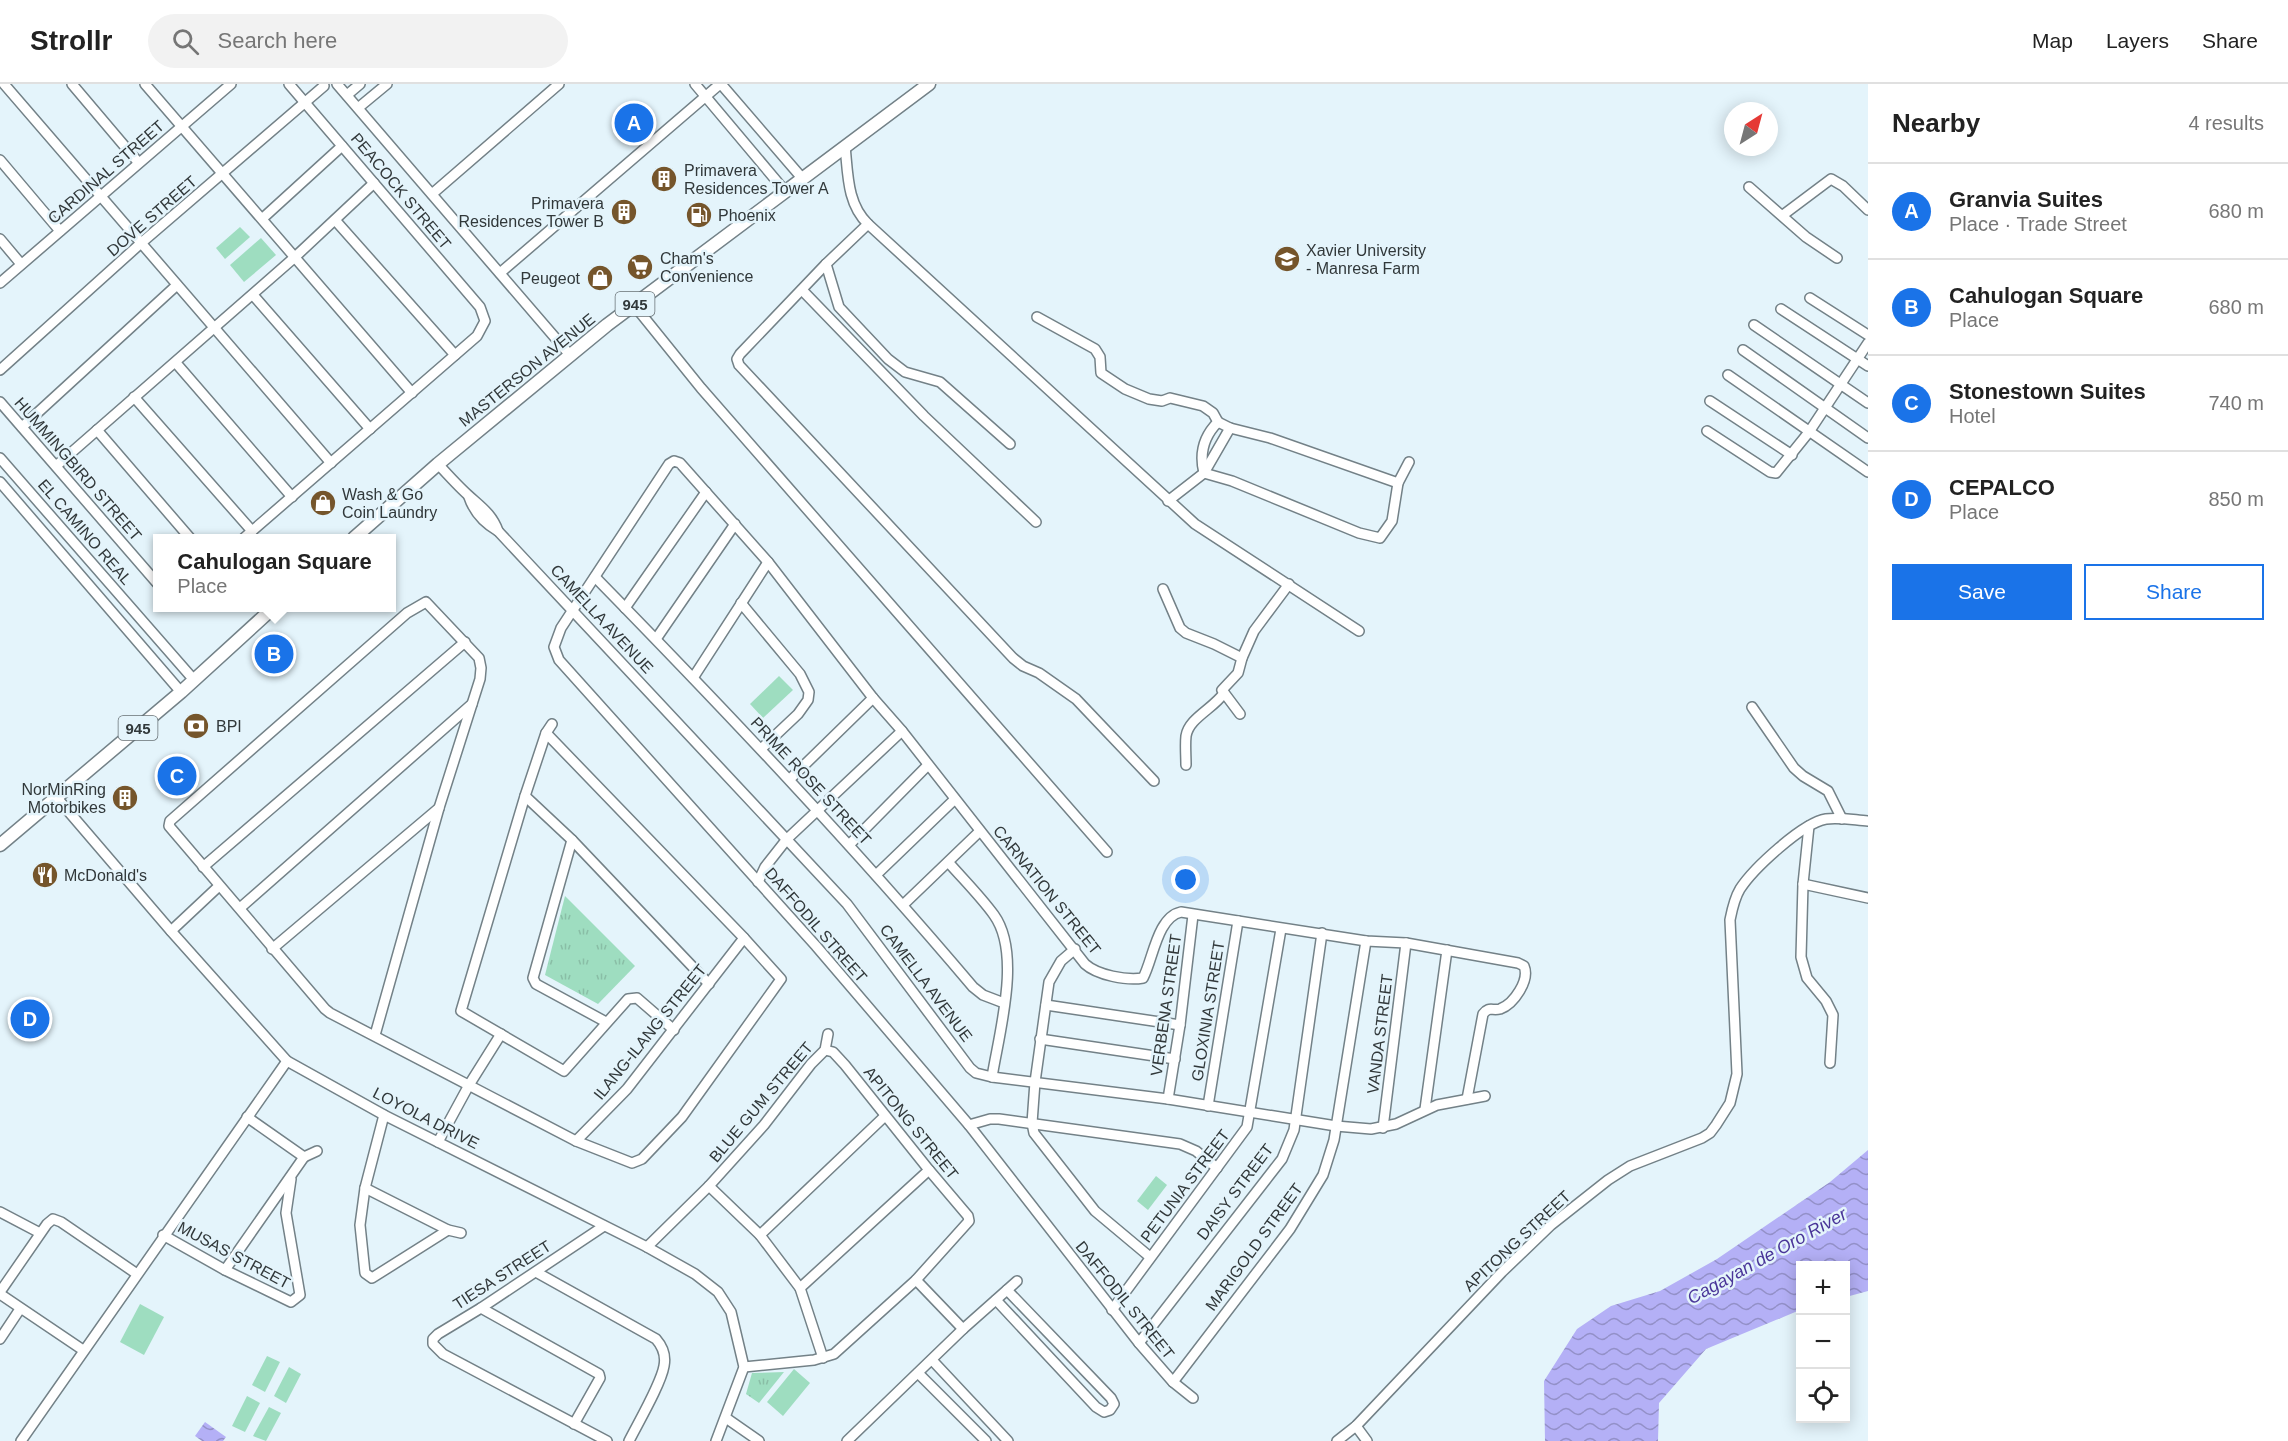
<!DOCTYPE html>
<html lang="en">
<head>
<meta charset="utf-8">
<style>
	body { margin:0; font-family:Arial,sans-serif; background:#f2f2f2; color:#222 }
	.controls { position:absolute; right:18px; bottom:18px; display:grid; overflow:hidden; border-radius:0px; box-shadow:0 3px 15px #0003 }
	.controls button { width:54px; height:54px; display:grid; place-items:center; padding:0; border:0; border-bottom:2px solid #e0e0e0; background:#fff; color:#222; font:30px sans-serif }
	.compass { position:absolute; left:1724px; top:18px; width:54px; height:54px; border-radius:50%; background:#fff; box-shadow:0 3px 15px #0003; rotate:36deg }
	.you { position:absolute; left:1186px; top:796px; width:21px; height:21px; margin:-15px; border:4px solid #fff; border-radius:50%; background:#1a73e8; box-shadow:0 0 0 9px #1a73e833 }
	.badge { display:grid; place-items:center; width:39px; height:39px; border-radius:50%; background:#1a73e8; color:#fff; font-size:20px; font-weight:700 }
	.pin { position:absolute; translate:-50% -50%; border:3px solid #fff; box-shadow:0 2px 6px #0006 }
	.popup { position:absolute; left:153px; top:450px; width:243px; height:78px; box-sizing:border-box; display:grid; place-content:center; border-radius:0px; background:#fff; filter:drop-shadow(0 2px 4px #0005); font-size:20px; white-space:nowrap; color:#767676 }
	.popup b { font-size:22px; color:#222 }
	.popup::after { content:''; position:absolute; left:50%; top:100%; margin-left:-12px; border:12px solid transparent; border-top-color:#fff }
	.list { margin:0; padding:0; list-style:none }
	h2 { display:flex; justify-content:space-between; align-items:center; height:78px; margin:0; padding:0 24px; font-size:26px }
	h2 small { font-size:20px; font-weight:400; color:#767676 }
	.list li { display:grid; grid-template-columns:39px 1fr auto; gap:18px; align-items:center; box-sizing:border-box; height:96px; padding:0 24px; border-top:2px solid #e0e0e0 }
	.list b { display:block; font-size:22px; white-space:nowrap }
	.list p { margin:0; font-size:20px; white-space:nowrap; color:#767676 }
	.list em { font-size:20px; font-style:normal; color:#767676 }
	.actions { display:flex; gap:12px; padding:18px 24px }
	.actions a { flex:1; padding:14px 0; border:2px solid #1a73e8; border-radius:0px; text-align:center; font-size:21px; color:#1a73e8 }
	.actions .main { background:#1a73e8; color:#fff }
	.icon { flex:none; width:33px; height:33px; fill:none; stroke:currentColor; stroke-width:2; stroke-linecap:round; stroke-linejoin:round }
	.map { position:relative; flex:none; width:1868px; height:1357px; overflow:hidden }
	header { display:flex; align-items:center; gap:36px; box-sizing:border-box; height:84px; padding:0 30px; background:#fff; border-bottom:2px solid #e0e0e0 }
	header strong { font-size:28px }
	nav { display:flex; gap:33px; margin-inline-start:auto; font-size:21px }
	.search { width:420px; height:54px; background:#f2f2f2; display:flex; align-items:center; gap:15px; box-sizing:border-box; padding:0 21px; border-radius:33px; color:#767676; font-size:22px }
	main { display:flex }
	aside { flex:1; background:#fff }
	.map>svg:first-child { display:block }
</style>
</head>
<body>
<header>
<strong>Strollr</strong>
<div class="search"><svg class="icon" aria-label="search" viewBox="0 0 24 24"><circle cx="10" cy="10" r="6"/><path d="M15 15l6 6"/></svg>Search here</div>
<nav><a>Map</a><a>Layers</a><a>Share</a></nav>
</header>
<main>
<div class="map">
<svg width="1868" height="1357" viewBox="0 0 1868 1357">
	<defs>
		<pattern id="park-tufts" width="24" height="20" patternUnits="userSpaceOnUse" patternTransform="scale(1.5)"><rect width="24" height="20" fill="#9eddc0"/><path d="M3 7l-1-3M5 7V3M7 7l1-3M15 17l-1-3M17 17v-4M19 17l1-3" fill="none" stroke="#89bea6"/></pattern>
		<pattern id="water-waves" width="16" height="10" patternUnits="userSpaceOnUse" patternTransform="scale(1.5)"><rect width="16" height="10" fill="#b4b0f6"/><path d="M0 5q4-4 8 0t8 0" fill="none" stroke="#9390c8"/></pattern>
	</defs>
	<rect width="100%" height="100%" fill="#e4f4fb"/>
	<!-- grass -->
	<g fill="#9eddc0">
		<path d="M240,143L250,153L225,175L216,164Z"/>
		<path d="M261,154L276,171L244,198L230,181Z"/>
		<path d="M779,592L793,606L763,634L750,620Z"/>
		<path d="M1156,1092L1167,1101L1148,1126L1137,1117Z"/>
		<path d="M140,1220L164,1233L144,1271L120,1258Z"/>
		<path d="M267,1272L280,1278L265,1308L252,1301Z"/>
		<path d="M289,1283L301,1290L286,1319L274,1312Z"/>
		<path d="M794,1285L810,1299L783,1332L767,1318Z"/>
		<path d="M247,1312L260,1319L245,1348L232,1342Z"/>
		<path d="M269,1323L281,1329L266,1357L253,1352Z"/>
	</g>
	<!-- park -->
	<g fill="url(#park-tufts)">
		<path d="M565,812L635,882L598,920L545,891Z"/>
		<path d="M784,1288L759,1319L746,1310L752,1289Z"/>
	</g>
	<!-- water -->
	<g fill="url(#water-waves)">
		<path d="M1868,1066V1207L1846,1213V1182H1800V1226L1706,1265L1659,1319L1658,1357H1545L1544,1297L1577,1245L1611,1222L1660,1207L1717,1175L1830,1098Z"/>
		<path d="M205,1338L226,1353L223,1357H202L195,1352Z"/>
	</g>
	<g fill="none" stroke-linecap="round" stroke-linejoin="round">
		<!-- minor casing -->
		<g stroke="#738187" stroke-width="12">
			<g id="minor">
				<path d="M4,0L331,379"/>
				<path d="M72,0L138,78"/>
				<path d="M145,0L412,309"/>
				<path d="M337,0L570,271"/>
				<path d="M695,0L785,107"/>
				<path d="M721,0L802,94"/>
				<path d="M347,11L360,0"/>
				<path d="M358,24L387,0"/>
				<path d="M845,62C848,90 847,120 868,140L1195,440L1359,547"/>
				<path d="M0,76L60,147"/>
				<path d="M1749,103L1806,153L1837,174"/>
				<path d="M432,110L559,0"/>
				<path d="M1783,131L1831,95L1843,102L1868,126"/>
				<path d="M263,134L342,62"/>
				<path d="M335,136L455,271"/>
				<path d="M868,140L826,180L740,270L737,275L739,281L1013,574L1023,582L1039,589L1076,615L1154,697"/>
				<path d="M0,155L21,180"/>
				<path d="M826,180L839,223L888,275L905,288L940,298L1010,360"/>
				<path d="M500,189L720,0"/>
				<path d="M0,199L231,0"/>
				<path d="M802,206L924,332L1036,438"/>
				<path d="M253,211L370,345"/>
				<path d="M1810,214L1868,251"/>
				<path d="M634,221L701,304L1107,768"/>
				<path d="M1781,225L1868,282"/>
				<path d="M1037,233L1095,265L1100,273L1101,289L1125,305L1149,315L1162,317L1170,314L1203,322L1213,329L1218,338"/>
				<path d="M1754,241L1868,319"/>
				<path d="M1743,266L1868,354"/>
				<path d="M176,279L292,413"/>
				<path d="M0,286L140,160L324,2"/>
				<path d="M1728,291L1868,388"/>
				<path d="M134,313L252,447"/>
				<path d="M1710,317L1792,371"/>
				<path d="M0,318L157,499"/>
				<path d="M22,343L177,201"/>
				<path d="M97,346L190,454"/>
				<path d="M1707,347L1770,388L1776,389L1809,348L1868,259"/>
				<path d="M0,374L194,596"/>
				<path d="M438,380C448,391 458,402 468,411C481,423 492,430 498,447"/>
				<path d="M56,382L295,173L374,99"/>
				<path d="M1204,389C1199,369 1204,352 1218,338L1230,344L1270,354L1398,399"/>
				<path d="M1204,389L1230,344"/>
				<path d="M0,398L181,608"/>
				<path d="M469,413C474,428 484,439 498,447L847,820L970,984L976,989L992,993L1168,1015L1336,1042L1371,1045L1396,1040L1437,1021L1485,1012"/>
				<path d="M1168,417L1204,389L1232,397L1359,449L1380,454L1392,437L1398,399L1409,378"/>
				<path d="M244,454L477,252L485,237L480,223L289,0"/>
				<path d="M595,493C726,627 852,760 973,903L983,911L1004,919"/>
				<path d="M1163,505L1180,544L1186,549L1214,560L1242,574"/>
				<path d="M741,519L800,590L809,608L808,616L798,630L761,665"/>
				<path d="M625,524L706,408"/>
				<path d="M656,555L735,440"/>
				<path d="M693,594L768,478"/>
				<path d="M1752,623L1794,684L1803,692L1828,707L1842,735"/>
				<path d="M1240,630L1222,606L1238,589L1242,574L1254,547L1289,500"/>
				<path d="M552,640L546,649L525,712L461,927L564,987L628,915L637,914L674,946"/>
				<path d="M1186,681C1186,672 1185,661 1186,652C1189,634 1213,625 1224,609"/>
				<path d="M790,695L873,614"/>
				<path d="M525,712L572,756L709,900"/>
				<path d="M57,714L171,847L287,977L384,1031L647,1163L695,1190L718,1208L731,1228L744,1283L716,1357"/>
				<path d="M1809,742L1803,800L1801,873L1807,894L1826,917L1833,931L1830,979"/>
				<path d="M572,756L533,894L536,900L606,938"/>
				<path d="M849,761L928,681"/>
				<path d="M949,779C964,796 981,813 994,831C1022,870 999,949 992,993"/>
				<path d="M203,783L465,558"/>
				<path d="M876,791L955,715"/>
				<path d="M758,798L765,783L787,755L902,647"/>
				<path d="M1803,800L1868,814"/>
				<path d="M903,821L980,747"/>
				<path d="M240,824L472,620"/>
				<path d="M171,847L219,802"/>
				<path d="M272,865L439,724"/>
				<path d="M1075,865L1061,877L1049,898L1035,998L1032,1039L1034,1049L1095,1127L1150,1173"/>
				<path d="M1046,921L1180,941"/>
				<path d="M375,951L439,724L480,595L481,584L479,574L426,518L407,529L170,737L169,742L325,925L330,929L576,1057L632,1079L642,1075L682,1033L781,895L744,854L546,649"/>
				<path d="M1040,955L1175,975"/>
				<path d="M1168,1015L1180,941L1193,831"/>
				<path d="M1208,1022L1238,837"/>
				<path d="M1425,1025L1447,866"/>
				<path d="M384,1031L365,1104L360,1141L365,1189L372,1194L448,1146"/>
				<path d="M247,1033L304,1073L317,1067"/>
				<path d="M969,1041L990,1035H999L1180,1060L1196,1067L1217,1084"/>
				<path d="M1383,1044L1406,859"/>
				<path d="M576,1057L627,1005L744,854"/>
				<path d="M438,1058L469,1001L501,950"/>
				<path d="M709,1102L760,1151L800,1204L823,1274"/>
				<path d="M365,1104L448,1146L461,1149"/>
				<path d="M0,1128L40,1149"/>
				<path d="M604,1142L481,1224L438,1250L433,1255V1260L443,1270L607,1357"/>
				<path d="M163,1151L225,1186L291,1218L300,1211L286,1129L291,1095"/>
				<path d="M760,1151L885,1032"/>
				<path d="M647,1163L709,1102L764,1041L811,980L825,966L828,950"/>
				<path d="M225,1186L304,1073"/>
				<path d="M536,1188L656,1255C663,1263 666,1272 664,1282C661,1300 638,1339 629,1357"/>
				<path d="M916,1196L963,1245"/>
				<path d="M800,1204L929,1086"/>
				<path d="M0,1208L47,1140L53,1135L61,1138L137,1190"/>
				<path d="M0,1210L83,1266"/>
				<path d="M996,1216L1096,1323L1104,1328L1110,1326L1114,1320L1111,1314L1007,1206"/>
				<path d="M481,1224L599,1290L600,1294L574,1340"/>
				<path d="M1112,1226L1247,1043L1281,845"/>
				<path d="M0,1255L20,1225"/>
				<path d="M1139,1259L1282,1075L1294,1046L1322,849"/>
				<path d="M932,1276L1008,1357"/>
				<path d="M744,1283L814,1276L834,1270L916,1196L969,1137L968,1132L929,1086L845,981L833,968L825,966"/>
				<path d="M918,1289L986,1357"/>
				<path d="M1173,1298L1290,1145L1323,1091L1334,1056L1366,857"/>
				<path d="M1193,1314L1173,1298L1139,1259L969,1041L816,862L559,576L554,563L561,544L669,380L674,377L680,379L768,478L873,614L902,647L1085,880C1097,891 1127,897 1143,894C1153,876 1157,833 1181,828L1366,857L1406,859L1518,879L1524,882C1530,896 1514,920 1500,925C1492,927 1489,922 1483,930L1467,1015"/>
				<path d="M726,1334L759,1357"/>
				<path d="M1356,1342L1367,1357"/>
				<path d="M21,1357L287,977"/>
				<path d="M847,1357L963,1245L1017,1197"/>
				<path d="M1337,1357L1356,1342L1502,1188L1551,1141L1608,1096L1630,1082L1702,1054L1710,1049L1716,1041L1730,1019L1737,990L1730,836C1732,826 1734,815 1740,805C1753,785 1802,739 1826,735C1839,733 1854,736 1868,737"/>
			</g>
		</g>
		<!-- major casing -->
		<g stroke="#738187" stroke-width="15">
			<g id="major">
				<path d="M354,454L438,380L607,241L929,0"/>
				<path d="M0,761L181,608L273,524"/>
			</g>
		</g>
		<!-- minor -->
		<use href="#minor" stroke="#fff" stroke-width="9"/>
		<!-- major -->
		<use href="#major" stroke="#fff" stroke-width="12"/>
	</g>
	<!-- icons -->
	<defs>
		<g id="building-disc" transform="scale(1.35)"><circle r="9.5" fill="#75552b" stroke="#e4f4fb"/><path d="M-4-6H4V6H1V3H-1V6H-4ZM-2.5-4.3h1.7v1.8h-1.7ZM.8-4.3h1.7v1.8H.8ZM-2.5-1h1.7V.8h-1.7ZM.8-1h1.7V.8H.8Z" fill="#fff"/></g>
		<g id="fuel-disc" transform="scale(1.35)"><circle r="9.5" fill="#75552b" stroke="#e4f4fb"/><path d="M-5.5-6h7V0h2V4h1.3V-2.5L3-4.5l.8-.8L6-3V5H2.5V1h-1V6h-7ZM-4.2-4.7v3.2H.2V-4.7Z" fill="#fff"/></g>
		<g id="university-disc" transform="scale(1.35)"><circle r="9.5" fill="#75552b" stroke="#e4f4fb"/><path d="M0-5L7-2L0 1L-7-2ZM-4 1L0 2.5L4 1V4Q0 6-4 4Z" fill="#fff"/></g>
		<g id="supermarket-disc" transform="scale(1.35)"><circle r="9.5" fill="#75552b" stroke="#e4f4fb"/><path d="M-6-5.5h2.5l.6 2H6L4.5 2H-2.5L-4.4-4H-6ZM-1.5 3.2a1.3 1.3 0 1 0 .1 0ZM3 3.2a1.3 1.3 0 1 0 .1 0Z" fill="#fff"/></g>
		<g id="shop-disc" transform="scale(1.35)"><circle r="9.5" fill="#75552b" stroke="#e4f4fb"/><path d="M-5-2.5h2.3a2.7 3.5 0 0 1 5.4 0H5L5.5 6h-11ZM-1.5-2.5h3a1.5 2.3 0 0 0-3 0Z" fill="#fff"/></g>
		<g id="bank-disc" transform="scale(1.35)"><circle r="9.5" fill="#75552b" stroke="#e4f4fb"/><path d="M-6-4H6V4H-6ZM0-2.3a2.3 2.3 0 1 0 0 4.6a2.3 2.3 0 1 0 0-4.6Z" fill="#fff"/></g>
		<g id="restaurant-disc" transform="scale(1.35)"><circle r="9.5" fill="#75552b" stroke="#e4f4fb"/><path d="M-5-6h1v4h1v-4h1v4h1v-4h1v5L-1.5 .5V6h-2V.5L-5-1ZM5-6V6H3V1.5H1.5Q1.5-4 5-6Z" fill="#fff"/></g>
	</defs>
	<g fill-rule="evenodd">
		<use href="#building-disc" x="664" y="95"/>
		<use href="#building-disc" x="624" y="128"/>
		<use href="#fuel-disc" x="699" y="131"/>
		<use href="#university-disc" x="1287" y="175"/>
		<use href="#supermarket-disc" x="640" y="183"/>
		<use href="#shop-disc" x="600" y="194"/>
		<use href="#shop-disc" x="323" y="419"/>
		<use href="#bank-disc" x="196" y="642"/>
		<use href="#building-disc" x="125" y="714"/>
		<use href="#restaurant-disc" x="45" y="791"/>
	</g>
	<g text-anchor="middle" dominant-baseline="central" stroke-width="5" stroke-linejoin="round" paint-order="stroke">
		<!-- shield labels -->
		<g fill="#e4f4fb" stroke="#677074" stroke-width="1.5">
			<rect x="615.5" y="208" width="39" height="24" rx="4.5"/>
			<rect x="118.5" y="632" width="39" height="24" rx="4.5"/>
		</g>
		<g font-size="15" font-weight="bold" fill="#31383a">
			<text x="635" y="220">945</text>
			<text x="138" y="644">945</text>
		</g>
		<!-- poi labels -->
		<g font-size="16" fill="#31383a" stroke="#e4f4fb" text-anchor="start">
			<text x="684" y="86">Primavera<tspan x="684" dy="18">Residences Tower A</tspan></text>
			<text x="604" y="119" text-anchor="end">Primavera<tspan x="604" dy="18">Residences Tower B</tspan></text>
			<text x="718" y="131">Phoenix</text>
			<text x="1306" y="166">Xavier University<tspan x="1306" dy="18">- Manresa Farm</tspan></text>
			<text x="660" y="174">Cham's<tspan x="660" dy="18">Convenience</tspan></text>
			<text x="580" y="194" text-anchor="end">Peugeot</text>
			<text x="342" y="410">Wash &amp; Go<tspan x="342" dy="18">Coin Laundry</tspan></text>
			<text x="216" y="642">BPI</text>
			<text x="106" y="705" text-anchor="end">NorMinRing<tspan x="106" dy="18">Motorbikes</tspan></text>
			<text x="64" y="791">McDonald's</text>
		</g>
		<!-- street labels -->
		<g font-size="16" fill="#31383a" stroke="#e4f4fb">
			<text transform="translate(106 88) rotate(-41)">CARDINAL STREET</text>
			<text transform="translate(401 107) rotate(50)">PEACOCK STREET</text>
			<text transform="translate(152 132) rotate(-41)">DOVE STREET</text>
			<text transform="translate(527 286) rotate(-39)">MASTERSON AVENUE</text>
			<text transform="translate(78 385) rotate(49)">HUMMINGBIRD STREET</text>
			<text transform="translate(85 448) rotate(49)">EL CAMINO REAL</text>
			<text transform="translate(602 535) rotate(47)">CAMELLA AVENUE</text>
			<text transform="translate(811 697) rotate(47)">PRIME ROSE STREET</text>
			<text transform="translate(1047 806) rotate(51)">CARNATION STREET</text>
			<text transform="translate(816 841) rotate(49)">DAFFODIL STREET</text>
			<text transform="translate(926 899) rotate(53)">CAMELLA AVENUE</text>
			<text transform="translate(1166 921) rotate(-82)">VERBENA STREET</text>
			<text transform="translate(1208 927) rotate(-81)">GLOXINIA STREET</text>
			<text transform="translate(650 948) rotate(-51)">ILANG-ILANG STREET</text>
			<text transform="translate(1380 950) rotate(-83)">VANDA STREET</text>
			<text transform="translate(761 1018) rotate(-50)">BLUE GUM STREET</text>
			<text transform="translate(426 1034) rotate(27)">LOYOLA DRIVE</text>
			<text transform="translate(911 1039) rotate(51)">APITONG STREET</text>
			<text transform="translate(1185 1102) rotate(-53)">PETUNIA STREET</text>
			<text transform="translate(1235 1108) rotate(-53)">DAISY STREET</text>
			<text transform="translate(1517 1157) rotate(-43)">APITONG STREET</text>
			<text transform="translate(1254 1163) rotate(-54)">MARIGOLD STREET</text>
			<text transform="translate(234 1171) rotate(28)">MUSAS STREET</text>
			<text transform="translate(502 1191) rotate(-33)">TIESA STREET</text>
			<text transform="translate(1125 1216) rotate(51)">DAFFODIL STREET</text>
		</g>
		<!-- water labels -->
		<g font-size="18" font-style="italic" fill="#4a3699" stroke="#e4f4fb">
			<text transform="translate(1767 1172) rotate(-29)">Cagayan de Oro River</text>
		</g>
	</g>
</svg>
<div class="controls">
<button>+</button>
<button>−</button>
<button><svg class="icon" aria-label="locate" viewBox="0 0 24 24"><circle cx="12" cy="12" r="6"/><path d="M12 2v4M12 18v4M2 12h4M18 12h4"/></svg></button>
</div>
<svg class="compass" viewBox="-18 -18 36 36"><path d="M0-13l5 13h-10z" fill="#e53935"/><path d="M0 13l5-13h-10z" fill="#767676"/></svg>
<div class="you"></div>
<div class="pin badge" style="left:634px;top:39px">A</div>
<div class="pin badge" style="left:274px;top:570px">B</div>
<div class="popup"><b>Cahulogan Square</b>Place</div>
<div class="pin badge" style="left:177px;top:692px">C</div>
<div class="pin badge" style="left:30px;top:935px">D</div>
</div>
<aside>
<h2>Nearby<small>4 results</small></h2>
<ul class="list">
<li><span class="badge">A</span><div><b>Granvia Suites</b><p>Place · Trade Street</p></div><em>680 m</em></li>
<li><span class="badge">B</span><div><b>Cahulogan Square</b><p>Place</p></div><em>680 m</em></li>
<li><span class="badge">C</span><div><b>Stonestown Suites</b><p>Hotel</p></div><em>740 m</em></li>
<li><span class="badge">D</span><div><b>CEPALCO</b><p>Place</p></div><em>850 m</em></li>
</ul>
<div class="actions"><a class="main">Save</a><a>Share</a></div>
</aside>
</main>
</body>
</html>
